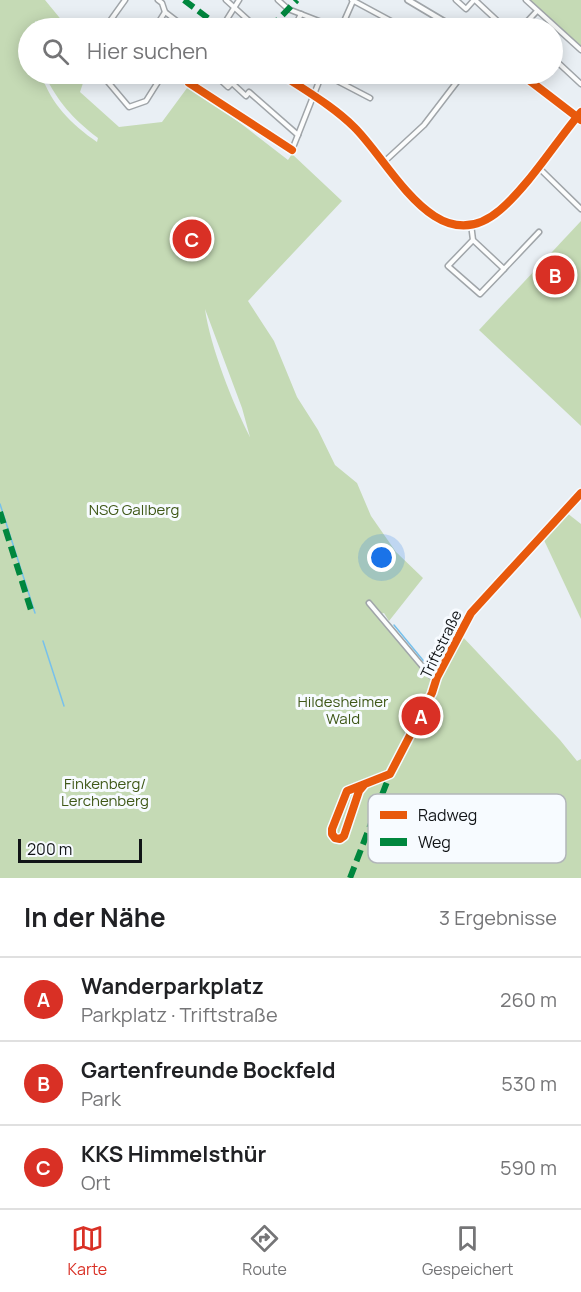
<!DOCTYPE html>
<html lang="de">
<head>
<meta charset="utf-8">
<style>
	body { margin:0; font-family:Manrope,sans-serif; background:#f2f2f2; color:#202124 }
	.scale { position:absolute; left:18px; bottom:15px; width:124px; box-sizing:border-box; padding-left:6px; border:3px solid #111417; border-top:0; font-size:16px; line-height:21px; white-space:nowrap; color:#111417; -webkit-text-stroke:4px #f7fbff; paint-order:stroke }
	.you { position:absolute; left:382px; top:558px; width:21px; height:21px; margin:-15px; border:4px solid #fff; border-radius:50%; background:#1a73e8; box-shadow:0 0 0 9px #1a73e833 }
	.badge { display:grid; place-items:center; width:39px; height:39px; border-radius:50%; background:#d93025; color:#fff; font-size:20px; font-weight:700 }
	.pin { position:absolute; translate:-50% -50%; border:3px solid #fff; box-shadow:0 2px 6px #0006 }
	.list { margin:0; padding:0; list-style:none }
	h2 { display:flex; justify-content:space-between; align-items:center; height:78px; margin:0; padding:0 24px; font-size:26px }
	h2 small { font-size:20px; font-weight:400; color:#757577 }
	.list li { display:grid; grid-template-columns:39px 1fr auto; gap:18px; align-items:center; box-sizing:border-box; height:84px; padding:0 24px; border-top:2px solid #e0e0e0 }
	.list b { display:block; font-size:22px; white-space:nowrap }
	.list p { margin:0; font-size:20px; white-space:nowrap; color:#757577 }
	.list em { font-size:20px; font-style:normal; color:#757577 }
	.icon { flex:none; width:33px; height:33px; fill:none; stroke:currentColor; stroke-width:2; stroke-linecap:round; stroke-linejoin:round }
	.map { position:relative; flex:none; width:581px; height:878px; overflow:hidden }
	.search { position:absolute; background:#fff; box-shadow:0 3px 15px #0003; left:18px; right:18px; top:18px; height:66px; display:flex; align-items:center; gap:15px; box-sizing:border-box; padding:0 21px; border-radius:33px; color:#757577; font-size:22px }
	.sheet { height:330px; background:#fff }
	nav { display:flex; justify-content:space-around; align-items:center; box-sizing:border-box; height:84px; border-top:2px solid #e0e0e0; background:#fff; font-size:16px; color:#757577 }
	nav a { display:grid; justify-items:center; gap:3px }
	nav .on { color:#d93025 }
	.map>svg:first-child { display:block }
</style>
</head>
<body>
<div class="map">
<svg width="581" height="878" viewBox="0 0 581 878">
	<rect width="100%" height="100%" fill="#e9eff4"/>
	<!-- green -->
	<g fill="#c5dab5" fill-rule="evenodd">
		<path d="M0,0H45L68,28H53L35,21L36,28H28V74H41C51,104 71,124 97,142L98,138C71,117 59,103 44,74H86L80,92L119,127L162,122L190,84L288,160L292,154L342,201L248,301L274,341L297,397L318,430L335,465L357,483L371,516L396,552L423,578L389,621L384,613L376,615L432,680H438L461,635L560,740L577,761L581,759V878H0ZM205,309L242,408L250,437C233,404 210,346 205,309Z"/>
		<path d="M529,0H581V48Z"/>
		<path d="M581,221V426L479,330Z"/>
		<path d="M567,513L581,524V619L543,538Z"/>
	</g>
	<g fill="none" stroke-linecap="round" stroke-linejoin="round">
		<!-- stream -->
		<g stroke="#77c1ec" stroke-width="1.5">
			<path d="M0,504L35,613"/>
			<path d="M394,625L431,670"/>
			<path d="M43,641L64,706"/>
			<path d="M436,669L439,667L452,642"/>
		</g>
		<!-- minor casing -->
		<g stroke="#a0a5a9" stroke-width="7">
			<g id="minor">
				<path d="M158,0L162,3L165,12L186,28"/>
				<path d="M226,0L257,28"/>
				<path d="M278,0L288,9L337,28"/>
				<path d="M352,0L404,28"/>
				<path d="M456,0L466,9L474,0"/>
				<path d="M475,0L505,28"/>
				<path d="M526,0L581,50"/>
				<path d="M105,28L125,0"/>
				<path d="M155,28L165,12"/>
				<path d="M223,28L224,24L239,0"/>
				<path d="M294,28L301,14"/>
				<path d="M341,28L353,1"/>
				<path d="M523,28L522,27L537,11"/>
				<path d="M552,57L581,84"/>
				<path d="M110,74L108,82L129,107L146,101L163,74"/>
				<path d="M214,74L228,87L232,83L246,96L249,92L298,135"/>
				<path d="M281,74C306,91 333,106 354,127C391,163 437,264 500,210C530,184 555,143 581,112"/>
				<path d="M324,74L370,98"/>
				<path d="M189,83L195,74"/>
				<path d="M292,150L322,74"/>
				<path d="M384,162L424,125L463,74"/>
				<path d="M538,167L581,209"/>
				<path d="M471,224L473,240L448,266L480,294L504,269L473,240"/>
				<path d="M504,269L539,232"/>
				<path d="M369,603L428,673L431,676L437,677"/>
				<path d="M364,785L359,791L344,836L340,839L335,838L332,834V829L347,791L390,774L432,693L437,677L471,613L581,493"/>
			</g>
		</g>
		<!-- tertiary casing -->
		<g stroke="#a0a5a9" stroke-width="8">
			<g id="tertiary">
				<path d="M408,0L455,28"/>
				<path d="M521,74L581,120"/>
			</g>
		</g>
		<!-- minor -->
		<use href="#minor" stroke="#fcfdfd" stroke-width="4"/>
		<!-- tertiary -->
		<use href="#tertiary" stroke="#fcfdfd" stroke-width="4.5"/>
		<!-- quiet -->
		<g stroke="#00873e" stroke-width="6" stroke-dasharray="12 6" stroke-linecap="butt">
			<path d="M184,0L217,25L223,27"/>
			<path d="M270,28L297,0"/>
			<path d="M0,512L31,610"/>
			<path d="M350,878L390,774"/>
		</g>
		<!-- cycleway casing -->
		<g stroke="#f7fbff" stroke-width="11">
			<g id="cycleway">
				<path d="M281,74C306,91 333,106 354,127C391,163 437,264 500,210C530,184 555,143 581,112"/>
				<path d="M521,74L581,120"/>
				<path d="M189,83L292,150"/>
				<path d="M364,785L359,791L344,836L340,839L335,838L332,834V829L347,791L390,774L432,693L437,677L471,613L581,493"/>
			</g>
		</g>
		<!-- cycleway -->
		<use href="#cycleway" stroke="#e8590c" stroke-width="8"/>
	</g>
	<g text-anchor="middle" dominant-baseline="central" stroke-width="6" stroke-linejoin="round" paint-order="stroke">
		<!-- park labels -->
		<g font-size="15" fill="#3f5818" stroke="#f7fbff">
			<text x="134" y="509">NSG Gallberg</text>
			<text x="343" y="701">Hildesheimer<tspan x="343" dy="17">Wald</tspan></text>
			<text x="105" y="783">Finkenberg/<tspan x="105" dy="17">Lerchenberg</tspan></text>
		</g>
		<!-- street labels -->
		<g font-size="15" fill="#111417" stroke="#f7fbff">
			<text transform="translate(441 644) rotate(-64)">Triftstraße</text>
		</g>
	</g>
	<!-- legend -->
	<rect x="368" y="794" width="198" height="69" rx="9" fill="#f7fbff" stroke="#b2b6b9" stroke-width="1.5"/>
	<rect x="380" y="811" width="27" height="8" fill="#e8590c"/>
	<rect x="380" y="838" width="27" height="8" fill="#00873e"/>
	<g font-size="16" fill="#111417">
		<text x="418" y="821">Radweg</text>
		<text x="418" y="848">Weg</text>
	</g>
</svg>
<div class="scale">200 m</div>
<div class="you"></div>
<div class="pin badge" style="left:421px;top:716px">A</div>
<div class="pin badge" style="left:555px;top:275px">B</div>
<div class="pin badge" style="left:192px;top:239px">C</div>
<div class="search"><svg class="icon" aria-label="search" viewBox="0 0 24 24"><circle cx="10" cy="10" r="6"/><path d="M15 15l6 6"/></svg>Hier suchen</div>
</div>
<section class="sheet">
<h2>In der Nähe<small>3 Ergebnisse</small></h2>
<ul class="list">
<li><span class="badge">A</span><div><b>Wanderparkplatz</b><p>Parkplatz · Triftstraße</p></div><em>260 m</em></li>
<li><span class="badge">B</span><div><b>Gartenfreunde Bockfeld</b><p>Park</p></div><em>530 m</em></li>
<li><span class="badge">C</span><div><b>KKS Himmelsthür</b><p>Ort</p></div><em>590 m</em></li>
</ul>
</section>
<nav>
<a class="on"><svg class="icon" aria-label="map" viewBox="0 0 24 24"><path d="M3 6l6-2 6 2 6-2v14l-6 2-6-2-6 2zM9 4v14M15 6v14"/></svg>Karte</a>
<a><svg class="icon" aria-label="directions" viewBox="0 0 24 24"><path d="M12 3l9 9-9 9-9-9zM9 14v-3h6M13 9l2 2-2 2"/></svg>Route</a>
<a><svg class="icon" aria-label="saved" viewBox="0 0 24 24"><path d="M7 4h10v16l-5-4-5 4z"/></svg>Gespeichert</a>
</nav>
</body>
</html>
